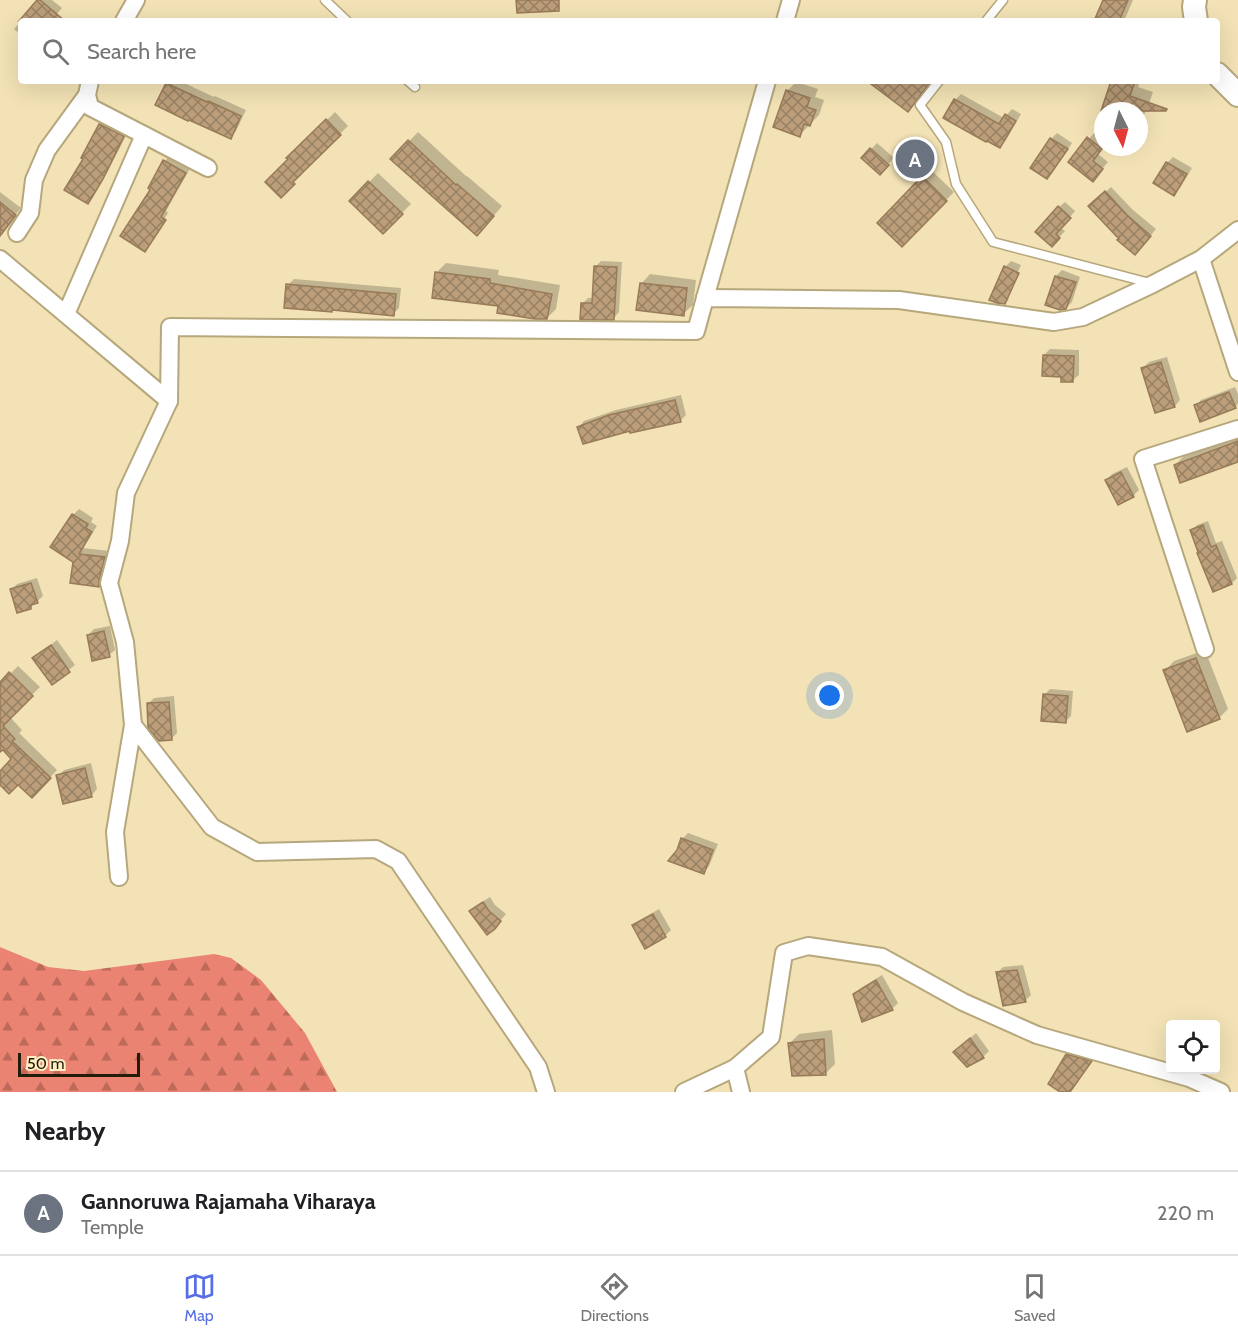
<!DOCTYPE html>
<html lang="en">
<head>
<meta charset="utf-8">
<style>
	body { margin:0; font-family:Cabin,sans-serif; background:#f2f2f2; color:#202124 }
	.controls { position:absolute; right:18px; bottom:18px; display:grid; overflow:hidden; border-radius:6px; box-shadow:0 6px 24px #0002 }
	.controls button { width:54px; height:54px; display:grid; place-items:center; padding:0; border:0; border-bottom:2px solid #e0e0e0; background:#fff; color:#202124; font:30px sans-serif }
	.compass { position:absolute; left:1094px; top:102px; width:54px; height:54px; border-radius:50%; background:#fff; box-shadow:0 6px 24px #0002; rotate:174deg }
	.scale { position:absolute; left:18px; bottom:15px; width:122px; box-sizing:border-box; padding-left:6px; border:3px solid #221c0b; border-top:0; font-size:16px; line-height:21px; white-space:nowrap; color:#221c0b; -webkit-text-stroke:4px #ffefc2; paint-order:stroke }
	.you { position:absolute; left:830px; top:696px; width:21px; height:21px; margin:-15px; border:4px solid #fff; border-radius:50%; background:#1a73e8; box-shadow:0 0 0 9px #1a73e833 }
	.badge { display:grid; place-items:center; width:39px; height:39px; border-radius:50%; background:#576fe5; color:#fff; font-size:20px; font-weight:700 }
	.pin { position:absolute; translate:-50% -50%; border:3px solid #fff; box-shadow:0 2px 6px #0006 }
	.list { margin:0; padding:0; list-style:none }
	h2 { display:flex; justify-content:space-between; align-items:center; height:78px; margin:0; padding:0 24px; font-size:26px }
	h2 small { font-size:20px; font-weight:400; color:#757577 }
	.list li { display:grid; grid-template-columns:39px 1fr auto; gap:18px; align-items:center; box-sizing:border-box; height:84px; padding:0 24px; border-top:2px solid #e0e0e0 }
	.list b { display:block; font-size:22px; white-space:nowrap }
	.list p { margin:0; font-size:20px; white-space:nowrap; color:#757577 }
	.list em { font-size:20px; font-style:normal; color:#757577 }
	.icon { flex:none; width:33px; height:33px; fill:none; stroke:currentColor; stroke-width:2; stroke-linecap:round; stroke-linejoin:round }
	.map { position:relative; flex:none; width:1238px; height:1092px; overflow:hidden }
	.search { position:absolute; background:#fff; box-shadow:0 6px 24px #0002; left:18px; right:18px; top:18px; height:66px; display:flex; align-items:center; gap:15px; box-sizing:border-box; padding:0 21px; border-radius:6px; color:#757577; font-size:22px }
	.sheet { height:162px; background:#fff }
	nav { display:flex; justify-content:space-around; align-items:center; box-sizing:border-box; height:84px; border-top:2px solid #e0e0e0; background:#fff; font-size:16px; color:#757577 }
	nav a { display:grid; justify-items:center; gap:3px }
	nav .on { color:#576fe5 }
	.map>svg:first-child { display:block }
</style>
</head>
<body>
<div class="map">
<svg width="1238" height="1092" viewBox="0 0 1238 1092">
	<defs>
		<pattern id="forest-firs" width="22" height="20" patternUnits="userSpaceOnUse" patternTransform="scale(1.5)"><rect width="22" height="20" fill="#ea8371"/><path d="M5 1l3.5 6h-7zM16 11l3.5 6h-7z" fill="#bd6a5b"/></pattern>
		<pattern id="building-cross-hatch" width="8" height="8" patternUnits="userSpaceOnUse" patternTransform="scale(1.5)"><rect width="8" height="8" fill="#bc9e7a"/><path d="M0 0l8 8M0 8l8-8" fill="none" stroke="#988062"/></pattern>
	</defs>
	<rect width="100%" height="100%" fill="#f2e2b5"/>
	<!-- forest -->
	<path fill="url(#forest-firs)" d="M0,947L48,967L84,971L214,954L231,958L261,980L305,1033L337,1092H0Z"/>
	<!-- shadow -->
	<g fill="#0003">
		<path d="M39,0H52L62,8L51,21H21V35L14,29Z"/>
		<path d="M1104,0H1133L1124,21H1096Z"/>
		<path d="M170,81H180L214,97L215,96L246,110L236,131L230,137L157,105Z"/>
		<path d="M1113,81H1140L1138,87L1153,92L1146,112L1139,119V111H1106Z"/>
		<path d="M796,82L818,89L815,97L824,100L819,115L800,135L787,91Z"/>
		<path d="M961,94L1004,118L1012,109L1021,114L1006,140L1000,146L945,117L955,100Z"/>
		<path d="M335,112L348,126L300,173L302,174L281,195L290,159L289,158Z"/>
		<path d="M106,119L129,130L108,171L93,197L87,202L86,159L83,157L100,124Z"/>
		<path d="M418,132L466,176H467L502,206L486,225L392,159Z"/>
		<path d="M1057,133L1072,143L1053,172L1047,177L1032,167L1051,139Z"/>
		<path d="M1094,133L1103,140V147L1098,154L1108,162L1098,174L1070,162Z"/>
		<path d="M877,143L894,158L880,173L863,158Z"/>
		<path d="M170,155L191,167L166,211L170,214L168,213L148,245H150L145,250L152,189L165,161Z"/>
		<path d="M1173,157L1192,168L1180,188L1174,194L1155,183L1167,163Z"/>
		<path d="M931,170L954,192L902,245L879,223Z"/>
		<path d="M378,173L411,204L383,232L351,201Z"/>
		<path d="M1111,187L1133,210L1156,229L1141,247L1121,239L1091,206Z"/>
		<path d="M0,192L21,208L3,230L0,227Z"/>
		<path d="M1065,202L1075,211L1061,228L1065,231L1052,245L1059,207Z"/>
		<path d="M601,261L622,262L619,312L614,318L582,304L588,298H594L595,267Z"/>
		<path d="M1011,261L1021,265L1006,299H1009L1005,303V267Z"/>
		<path d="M446,263L499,270L498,275L560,285L556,309L547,318L500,305L436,273Z"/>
		<path d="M1062,270L1080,277L1072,302L1066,308L1047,304L1056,276Z"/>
		<path d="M650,274L696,280L693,305L683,314L641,284Z"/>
		<path d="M294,279L401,288L399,308L393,314L288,285Z"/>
		<path d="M1050,349L1079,350V375L1073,380L1063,375L1044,355Z"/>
		<path d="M1167,357L1180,400L1175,406L1143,368L1149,362Z"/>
		<path d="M1235,387L1238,394V404L1235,407L1196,406L1201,400Z"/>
		<path d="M681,395L686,415L680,421L631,429L579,427L584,421L616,410Z"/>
		<path d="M1238,436V460L1175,465L1184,456Z"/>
		<path d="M1127,467L1139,490L1133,496L1107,480L1112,474Z"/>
		<path d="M79,509L93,518L91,522L97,526L83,548L110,551L104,580L99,586L74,561L52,547L73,515Z"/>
		<path d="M1208,521L1216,543L1222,541L1237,578L1232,583L1192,530L1197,525Z"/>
		<path d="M37,578L43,596L31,607L11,590L17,584Z"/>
		<path d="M110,626L115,650L109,655L88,635L94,629Z"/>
		<path d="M57,640L75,665L52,683L34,658Z"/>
		<path d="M1205,650L1228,709L1219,718L1165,671L1174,661Z"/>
		<path d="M18,666L40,687L10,717L22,730L19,733L57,770L32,796L18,783H0V773L13,759L0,744V684Z"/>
		<path d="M1050,689L1073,691L1071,716L1065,722L1044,695Z"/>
		<path d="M174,696L177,733L171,739L148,704L154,698Z"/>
		<path d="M91,763L97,789L92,795L58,776L64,770Z"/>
		<path d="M688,833L718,844L709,866L704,872L678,850L682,839Z"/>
		<path d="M490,897L495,905L506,914L500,921L471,911L477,905Z"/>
		<path d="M659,909L671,930L665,936L634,926L640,920Z"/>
		<path d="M1023,965L1031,995L1025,1001L997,973L1003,967Z"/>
		<path d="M882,975L898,1003L892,1009L855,994L861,988Z"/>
		<path d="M832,1030L835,1064L826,1073L790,1043L799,1034Z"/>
		<path d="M976,1033L989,1051L983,1057L961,1046Z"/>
		<path d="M1073,1049L1096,1055L1073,1089L1070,1092H1063L1067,1055Z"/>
	</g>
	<!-- building -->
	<g fill="url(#building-cross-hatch)" stroke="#987b58" stroke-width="1.5">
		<path d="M37,0H40L65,21H19Z"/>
		<path d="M516,0H559V11L517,13Z"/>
		<path d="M1103,0H1128L1119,21H1094Z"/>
		<path d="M867,81H931L908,112Z"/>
		<path d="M1111,81H1135L1130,96L1167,109L1166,111H1101Z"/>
		<path d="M166,83L207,102L208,101L241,116L231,139L189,120L188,121L155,105Z"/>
		<path d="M786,90L810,98L807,107L816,110L810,126L804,124L800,137L773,127Z"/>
		<path d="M954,99L999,124L1005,114L1016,121L1000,148L987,141L986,142L943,118Z"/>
		<path d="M326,119L341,135L293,182L295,184L281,198L265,182L288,159L286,158Z"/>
		<path d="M99,124L124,136L103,179L88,204L64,190L83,159L81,158Z"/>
		<path d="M1087,137L1102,149L1093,161L1103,169L1093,182L1068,162Z"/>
		<path d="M1050,138L1068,149L1047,179L1030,168Z"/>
		<path d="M408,140L456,185L457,184L494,216L477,236L390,159Z"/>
		<path d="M870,148L889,165L880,175L861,158Z"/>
		<path d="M163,160L186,173L161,217L166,220L145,252L120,236L150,190L148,188Z"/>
		<path d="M1166,162L1187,174L1174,196L1153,183Z"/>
		<path d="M922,176L947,201L902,247L877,223Z"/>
		<path d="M368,181L403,214L383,234L349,201Z"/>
		<path d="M1105,191L1127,215L1151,236L1135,255L1117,240L1119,239L1088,206Z"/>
		<path d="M0,202L16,215L0,236Z"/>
		<path d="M1058,206L1071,218L1056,234L1060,238L1052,247L1035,232Z"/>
		<path d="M594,266L617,267L614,320H580L581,303H592Z"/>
		<path d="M1004,266L1019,273L1005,304L997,303L989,300Z"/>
		<path d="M435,272L490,279V283L552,294L547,319H535L497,313L498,306L432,298Z"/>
		<path d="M1055,276L1076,282L1066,309L1060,310L1045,305Z"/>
		<path d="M640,283L687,288L684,316L636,310Z"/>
		<path d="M286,284L396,294L394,316L332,310V312L284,308Z"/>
		<path d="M1043,355L1074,356L1073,382H1061V377L1042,376Z"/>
		<path d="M1161,362L1175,407L1155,413L1141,368Z"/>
		<path d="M1229,392L1236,408L1200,422L1194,405Z"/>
		<path d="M675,400L681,422L630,433V431L583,444L577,427L609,415Z"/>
		<path d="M1238,441V462L1180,483L1174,465Z"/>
		<path d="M1121,472L1134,497L1118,505L1105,480Z"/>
		<path d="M72,514L88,524L86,528L92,532L79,554L105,557L99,580V587L70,583L73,562L50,547Z"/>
		<path d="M1203,525L1211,547L1216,545L1232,584L1213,592L1197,553L1198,552L1190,530Z"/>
		<path d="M31,583L38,603L31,605V609L17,613L10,589Z"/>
		<path d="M104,631L110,657L92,661L87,635Z"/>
		<path d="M51,645L70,672L52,685L32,658Z"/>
		<path d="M1196,658L1220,719L1187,732L1163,670Z"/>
		<path d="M9,672L33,696L3,726L15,739L12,741L51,778L32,798L18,785L9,794L0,785V771L11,759L3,750L0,752V682Z"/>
		<path d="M1043,694L1068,696L1066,723L1041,721Z"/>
		<path d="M169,702L172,740L159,741L148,728L147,703Z"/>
		<path d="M85,768L92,797L63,804L56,775Z"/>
		<path d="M681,838L713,850L704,874L668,861L677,850Z"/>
		<path d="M483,902L489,911L501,921L495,929L487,935L469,911Z"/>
		<path d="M653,914L666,937L645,949L632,925Z"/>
		<path d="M1017,970L1026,1002L1003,1006L996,972Z"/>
		<path d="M876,980L893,1010L862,1022L853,994Z"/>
		<path d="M970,1038L984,1058L967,1067L953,1052Z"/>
		<path d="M824,1039L826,1075L792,1076L788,1043Z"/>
		<path d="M1066,1054L1092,1061L1070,1092H1060L1048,1084Z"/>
	</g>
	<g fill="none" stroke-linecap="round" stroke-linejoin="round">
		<!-- lane casing -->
		<g stroke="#b6a77c" stroke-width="11">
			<g id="lane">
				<path d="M325,0L347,21"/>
				<path d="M986,21L1003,0"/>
				<path d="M408,81L415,87"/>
				<path d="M939,81L920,105L946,142L956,184L993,242L1150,283"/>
			</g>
		</g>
		<!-- street casing -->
		<g stroke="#b6a77c" stroke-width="20">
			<g id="street">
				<path d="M124,21L136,0"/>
				<path d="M785,21L791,0"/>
				<path d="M90,81L87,95L90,107L208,168"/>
				<path d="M17,233L30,213L34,180L47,150L87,95"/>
				<path d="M0,259L169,401L170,327L696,331L705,298L899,300L1054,322L1083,317L1153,284L1201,259L1238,230"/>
				<path d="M1201,259L1238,372"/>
				<path d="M705,298L767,81"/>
				<path d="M66,314L144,135"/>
				<path d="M1205,649L1143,459L1238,429"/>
				<path d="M133,725L212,827L257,852L376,849L398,861L538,1067L546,1092"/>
				<path d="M119,877L115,832L133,725L125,642L109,583L120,541L126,493L169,401"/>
				<path d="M735,1068L741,1092"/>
				<path d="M684,1092L735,1068L771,1037L784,953L808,946L882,957L963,1002L1037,1035L1189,1078L1221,1092"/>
			</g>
		</g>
		<!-- secondary casing -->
		<g stroke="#b6a77c" stroke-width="26">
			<g id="secondary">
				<path d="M1195,0L1194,7L1196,21"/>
				<path d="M1217,74L1238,95"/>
			</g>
		</g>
		<!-- lane -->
		<use href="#lane" stroke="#fff" stroke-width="8"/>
		<!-- street -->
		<use href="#street" stroke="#fff" stroke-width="16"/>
		<!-- secondary -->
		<use href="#secondary" stroke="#fff" stroke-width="22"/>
	</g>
</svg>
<div class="controls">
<button><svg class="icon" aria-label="locate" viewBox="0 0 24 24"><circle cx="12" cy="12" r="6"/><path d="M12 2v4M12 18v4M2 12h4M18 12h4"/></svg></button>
</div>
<svg class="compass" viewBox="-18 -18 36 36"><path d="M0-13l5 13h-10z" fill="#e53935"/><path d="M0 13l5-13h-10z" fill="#757577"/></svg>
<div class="scale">50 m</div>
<div class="you"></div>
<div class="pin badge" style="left:915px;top:159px;background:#6b7280">A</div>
<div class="search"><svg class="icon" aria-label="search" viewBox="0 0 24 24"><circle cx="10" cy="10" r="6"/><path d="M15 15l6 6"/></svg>Search here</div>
</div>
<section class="sheet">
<h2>Nearby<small></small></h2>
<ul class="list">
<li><span class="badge" style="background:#6b7280">A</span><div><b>Gannoruwa Rajamaha Viharaya</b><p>Temple</p></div><em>220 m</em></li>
</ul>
</section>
<nav>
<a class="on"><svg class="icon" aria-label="map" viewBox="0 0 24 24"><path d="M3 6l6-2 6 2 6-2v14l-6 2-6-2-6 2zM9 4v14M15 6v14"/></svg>Map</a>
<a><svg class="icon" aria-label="directions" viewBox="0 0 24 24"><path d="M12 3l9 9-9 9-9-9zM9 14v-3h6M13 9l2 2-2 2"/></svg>Directions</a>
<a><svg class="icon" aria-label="saved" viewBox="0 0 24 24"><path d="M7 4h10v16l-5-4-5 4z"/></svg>Saved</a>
</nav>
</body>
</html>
